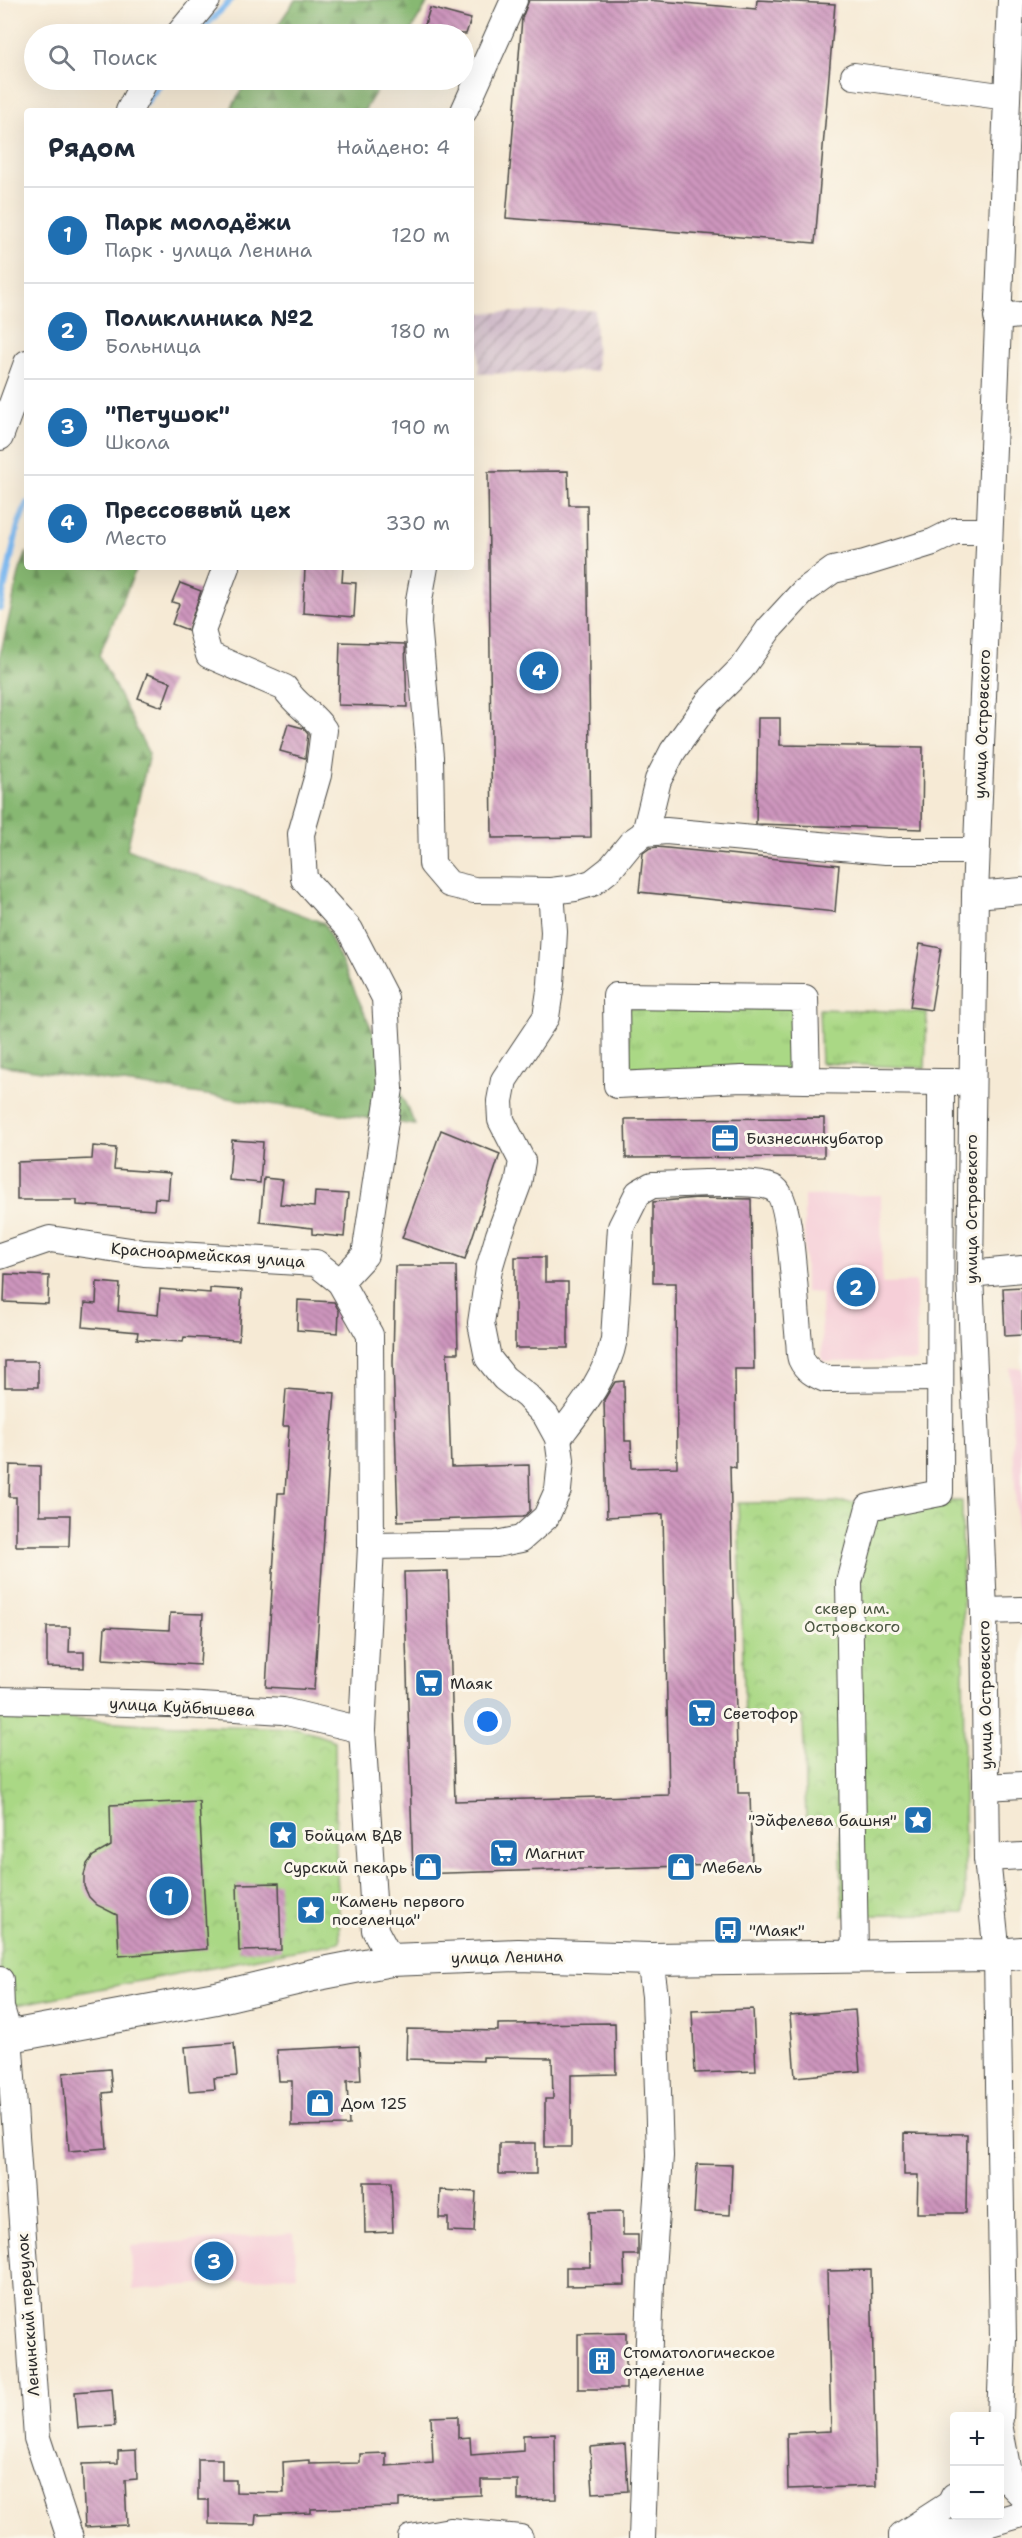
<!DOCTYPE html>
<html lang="ru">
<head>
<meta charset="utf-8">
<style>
	body { margin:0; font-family:"Shantell Sans",sans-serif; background:#f2f2f3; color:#1f2937 }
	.controls { position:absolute; right:18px; bottom:18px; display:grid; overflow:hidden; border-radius:6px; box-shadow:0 6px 24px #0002 }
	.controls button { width:54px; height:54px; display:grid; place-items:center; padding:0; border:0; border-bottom:2px solid #e0e1e3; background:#fff; color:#1f2937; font:30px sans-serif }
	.you { position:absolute; left:488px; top:1722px; width:21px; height:21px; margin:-15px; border:4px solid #fff; border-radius:50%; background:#1a73e8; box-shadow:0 0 0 9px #1a73e833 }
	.badge { display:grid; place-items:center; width:39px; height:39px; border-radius:50%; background:#1f6fb2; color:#fff; font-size:20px; font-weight:700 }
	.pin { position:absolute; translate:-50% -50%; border:3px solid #fff; box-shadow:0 2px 6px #0006 }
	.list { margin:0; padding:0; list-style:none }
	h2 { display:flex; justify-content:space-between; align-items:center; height:78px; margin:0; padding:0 24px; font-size:26px }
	h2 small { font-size:20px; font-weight:400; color:#747a83 }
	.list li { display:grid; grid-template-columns:39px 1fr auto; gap:18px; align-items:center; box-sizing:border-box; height:96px; padding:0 24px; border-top:2px solid #e0e1e3 }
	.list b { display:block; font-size:22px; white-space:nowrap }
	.list p { margin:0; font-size:20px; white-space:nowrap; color:#747a83 }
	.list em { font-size:20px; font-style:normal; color:#747a83 }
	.icon { flex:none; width:33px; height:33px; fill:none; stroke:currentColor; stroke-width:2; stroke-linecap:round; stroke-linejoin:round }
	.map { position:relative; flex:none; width:1022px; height:2538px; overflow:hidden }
	.search { position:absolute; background:#fff; box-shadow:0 6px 24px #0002; left:24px; top:24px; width:450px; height:66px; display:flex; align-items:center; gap:15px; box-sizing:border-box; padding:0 21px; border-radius:33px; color:#747a83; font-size:22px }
	.panel { position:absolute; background:#fff; box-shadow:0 6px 24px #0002; left:24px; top:108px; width:450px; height:462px; border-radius:6px }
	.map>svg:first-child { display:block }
</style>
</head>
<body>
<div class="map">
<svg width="1022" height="2538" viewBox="0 0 1022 2538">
	<defs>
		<pattern id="industrial-furrows" width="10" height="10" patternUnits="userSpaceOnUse" patternTransform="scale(1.5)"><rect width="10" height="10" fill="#d1bdca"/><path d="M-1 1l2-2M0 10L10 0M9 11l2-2" fill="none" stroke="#aa9aa4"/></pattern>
		<pattern id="grass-tufts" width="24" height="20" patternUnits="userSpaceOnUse" patternTransform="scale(1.5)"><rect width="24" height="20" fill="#aad885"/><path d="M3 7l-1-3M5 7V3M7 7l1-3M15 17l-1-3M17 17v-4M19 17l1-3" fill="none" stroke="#92ba73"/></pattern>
		<pattern id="forest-firs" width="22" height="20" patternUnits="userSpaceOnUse" patternTransform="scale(1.5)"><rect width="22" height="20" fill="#87b872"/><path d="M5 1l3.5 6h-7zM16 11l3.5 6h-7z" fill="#6f965e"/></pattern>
		<pattern id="park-crowns" width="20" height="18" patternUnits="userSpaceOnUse" patternTransform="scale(1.5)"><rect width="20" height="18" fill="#aad885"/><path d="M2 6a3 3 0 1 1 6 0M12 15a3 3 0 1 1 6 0" fill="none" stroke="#92ba73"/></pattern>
		<pattern id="building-back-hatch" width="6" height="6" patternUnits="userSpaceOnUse" patternTransform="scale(1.5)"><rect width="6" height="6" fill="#cd95bd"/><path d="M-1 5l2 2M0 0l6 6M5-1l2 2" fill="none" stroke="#a77a9a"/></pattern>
	</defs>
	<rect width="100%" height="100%" fill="#fbf7ec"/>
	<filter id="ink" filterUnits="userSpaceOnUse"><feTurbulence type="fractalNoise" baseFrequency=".0167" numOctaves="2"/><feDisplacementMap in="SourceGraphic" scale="12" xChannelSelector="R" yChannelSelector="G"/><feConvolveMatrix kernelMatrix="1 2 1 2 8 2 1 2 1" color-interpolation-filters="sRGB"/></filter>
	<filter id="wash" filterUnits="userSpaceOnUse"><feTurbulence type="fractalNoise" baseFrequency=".008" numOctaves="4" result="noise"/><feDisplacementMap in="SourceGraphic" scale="24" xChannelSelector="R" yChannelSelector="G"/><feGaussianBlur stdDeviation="1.35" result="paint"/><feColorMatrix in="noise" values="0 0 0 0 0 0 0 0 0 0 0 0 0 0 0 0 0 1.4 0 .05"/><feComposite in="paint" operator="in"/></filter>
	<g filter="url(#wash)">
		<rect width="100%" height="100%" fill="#f6ead5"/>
		<!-- built -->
		<g fill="#f6cfd8">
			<path d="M881,1195L882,1283L916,1282L917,1361L822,1362L821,1293L805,1292L804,1196Z"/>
			<path d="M1010,1368H1022V1578L1019,1579Z"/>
			<path d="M294,2233L297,2275L133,2290L131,2246Z"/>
		</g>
		<!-- industrial -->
		<path fill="url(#industrial-furrows)" d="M595,310L597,371L479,374L478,313Z"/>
		<!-- grass -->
		<g fill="url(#grass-tufts)" stroke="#6a8258" stroke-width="1.5">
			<path d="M795,1007L796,1070L629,1077L628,1008Z"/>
			<path d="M819,1009L927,1012L925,1068L821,1063Z"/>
		</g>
		<!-- forest -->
		<g fill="url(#forest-firs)" stroke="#59724e" stroke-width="1.5">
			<path d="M295,0H429L409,34H272Z"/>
			<path d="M247,80H383L364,111H230Z"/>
			<path d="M27,552V567H137L99,655L149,754L127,849L324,923L415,1125L0,1065V656L20,570Z"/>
		</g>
		<!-- park -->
		<g fill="url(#park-crowns)" stroke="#6a8258" stroke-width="1.5">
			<path d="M962,1501L965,1913L843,1916L840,1822H806L803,1717L745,1718L738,1503Z"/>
			<path d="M0,1714L146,1724L297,1728L335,1741L336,1849L340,1942L1,2008Z"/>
		</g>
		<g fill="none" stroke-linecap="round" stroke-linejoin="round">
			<!-- stream -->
			<g stroke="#7cb8ef" stroke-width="6">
				<path d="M198,34L231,0"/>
				<path d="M146,103L163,80"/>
				<path d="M0,608L18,526L27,503"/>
			</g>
		</g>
		<g id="blocks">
			<!-- building -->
			<g fill="url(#building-back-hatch)">
				<path d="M529,0H647L756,9L757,0L835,4L815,243L506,218L522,18Z"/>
				<path d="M430,8L471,19L466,34H422Z"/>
				<path d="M568,471L569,505H587L591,837L492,838L488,472Z"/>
				<path d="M305,567H343L342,582L356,583L354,617L303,613Z"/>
				<path d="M180,583L201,591L188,630L172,624L179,604L172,602Z"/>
				<path d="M340,642L405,644L407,707L338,705Z"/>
				<path d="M147,674L171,682L162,707L138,698Z"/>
				<path d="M758,718H780V745L923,747L922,829L756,824Z"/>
				<path d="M288,724L303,728L308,734L305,758L280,751Z"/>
				<path d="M657,847L839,865L835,912L639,892L643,853L650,848Z"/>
				<path d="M920,944L941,948L931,1010L910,1007Z"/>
				<path d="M824,1118V1157L626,1158L625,1119Z"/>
				<path d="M441,1130L500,1154L465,1259L402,1238Z"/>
				<path d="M232,1140L263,1142L260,1183L229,1180Z"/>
				<path d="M93,1146L116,1148L114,1169L170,1173L168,1199L155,1198L154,1210L77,1205V1200H17V1162L92,1159Z"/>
				<path d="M264,1178L283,1180L280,1204L314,1207L315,1192L348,1194L344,1237L312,1234V1228L260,1222Z"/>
				<path d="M697,1198L751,1199L754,1369H735L736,1468L730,1466L738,1793H750L752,1864L413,1874L404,1572L448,1571L455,1801L669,1795L663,1514L607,1517L604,1400L615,1382L624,1381L625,1441H631L632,1468L677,1467L676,1283H653V1202Z"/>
				<path d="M515,1257H545V1282H568V1348H515Z"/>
				<path d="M395,1266H456L458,1353H447L451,1467L529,1465L530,1511L523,1517L398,1521L393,1362Z"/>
				<path d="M5,1274L49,1276L48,1304L4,1302Z"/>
				<path d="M97,1282L120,1284L118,1311L158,1315L160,1289L210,1293V1288L242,1290L239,1340L184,1337L183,1342L137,1339L138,1332L83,1327L85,1303L96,1304Z"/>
				<path d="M1022,1287V1335L1005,1336L1003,1288Z"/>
				<path d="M298,1300L334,1302L339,1311L338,1333L297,1330Z"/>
				<rect x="5" y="1361" width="33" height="26"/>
				<path d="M286,1389L335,1393L332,1430H331L314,1690L266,1687L278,1493H285L289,1426H283Z"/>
				<path d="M10,1465L40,1466V1515H70L69,1546H16V1497H9Z"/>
				<path d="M170,1613L203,1614L200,1665L103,1659L105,1627L169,1630Z"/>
				<path d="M47,1627H70L69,1652H84V1668L47,1667Z"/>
				<path d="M199,1801L207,1949L119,1956L117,1915L97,1905L89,1897L84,1886V1875L87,1864L93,1856L111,1846L110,1805Z"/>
				<path d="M279,1883L281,1950L239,1951L237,1884Z"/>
				<path d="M753,2009L756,2071L695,2073L692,2011Z"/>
				<path d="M855,2010L860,2071L795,2077L790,2015Z"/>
				<path d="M615,2023L616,2074L571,2075V2147H545V2099H553L552,2058L483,2057V2061L406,2059L407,2029L498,2031V2024Z"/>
				<path d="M234,2043L237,2076L214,2078L215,2089L189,2091L185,2047Z"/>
				<path d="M359,2046L361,2080L347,2081L349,2125L292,2126V2081H279L277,2050Z"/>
				<path d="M110,2069L112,2092L103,2093L107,2148L69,2151L63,2073Z"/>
				<path d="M904,2133L967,2134L966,2213H917L918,2175H904Z"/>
				<rect x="499" y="2143" width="37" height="31"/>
				<path d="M697,2164L732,2165L730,2215L694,2213Z"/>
				<path d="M364,2182H391L393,2232L365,2233Z"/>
				<path d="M440,2190L476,2192L474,2232L448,2231V2218H439Z"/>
				<path d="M623,2211V2235H638V2255H624L625,2285L566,2286V2267H590L589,2212Z"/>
				<path d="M871,2270L876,2486L788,2489L787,2433L831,2431L827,2271Z"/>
				<path d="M626,2333V2389H578V2334Z"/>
				<path d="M112,2389L115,2426L78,2428L75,2392Z"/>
				<path d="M458,2416V2438L470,2437L471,2455L523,2451V2435L555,2434L556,2499L518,2500V2480H481V2495L399,2499V2507L311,2509V2513L256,2515L255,2525L209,2524V2500H198V2459H222V2480H236V2492L284,2493L283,2462L309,2460V2464L360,2463V2454L386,2453V2466L433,2463L431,2417Z"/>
				<path d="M625,2444L628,2491L593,2493L590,2447Z"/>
				<path d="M136,2450L137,2479L125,2480L127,2525L85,2527L82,2464L118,2463V2451Z"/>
			</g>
		</g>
	</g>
	<g filter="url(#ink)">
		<use href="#blocks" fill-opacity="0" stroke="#494844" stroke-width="1.5"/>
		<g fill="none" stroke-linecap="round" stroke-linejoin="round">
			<!-- minor casing -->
			<g stroke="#494844" stroke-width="28">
				<g id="minor">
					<path d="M179,34L207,0"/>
					<path d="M854,76L1007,97"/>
					<path d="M129,111L145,80"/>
					<path d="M464,111L514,0"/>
					<path d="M997,317L1022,315"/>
					<path d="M0,437L27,363"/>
					<path d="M226,567L202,631L209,655L285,688C295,705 313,713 324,730L318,775L301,834L304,879L350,930L385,998L390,1088L365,1255L340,1282L370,1335L371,1546L362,1730L375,1930L391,1960"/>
					<path d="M425,567L419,600L418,623L430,757L432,864L449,884L474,890L551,891L575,888L592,883L610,869L632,842L645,833L666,831L886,851H976"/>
					<path d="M645,833L658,780L673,751L709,701L741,669L769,629L804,591L833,570L865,563L933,542L955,531H989"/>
					<path d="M975,895L1022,891"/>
					<path d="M807,1080L805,998L616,996L617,1085L742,1079L941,1082H957"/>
					<path d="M0,1256L50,1239L144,1253L316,1263L340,1282"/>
					<path d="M970,1274L1022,1269"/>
					<path d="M558,1438C581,1408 607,1377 614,1339L621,1227L638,1193L652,1185C676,1185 758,1178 775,1189C793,1202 795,1313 799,1341C800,1346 799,1353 801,1359C806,1370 814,1374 825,1379L940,1378"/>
					<path d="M371,1546L496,1544L521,1539L546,1517L558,1490L561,1460L558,1438L546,1416L527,1396L504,1378L488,1358L481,1323L489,1269L499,1235L518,1184L522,1161L501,1120L500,1101L504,1080L546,1017L551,984L554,932L551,891"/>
					<path d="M984,1611L1022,1610"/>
					<path d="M0,1700L169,1704L283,1711L362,1730"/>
					<path d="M986,1787L1022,1785"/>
					<path d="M987,1858L1022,1856"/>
					<path d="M855,1956L849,1582L869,1507L940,1493L941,1082"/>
					<path d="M0,1980L1,2008L9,2035L37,2438L70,2538"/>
					<path d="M1000,2419L1003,2339L997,1955L987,1858L984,1611L970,1274L975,895L1011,0"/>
					<path d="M1000,2429L1010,2483L1022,2495"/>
					<path d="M902,2535L950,2504L954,2496"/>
					<path d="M411,2538L450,2531L520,2538"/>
					<path d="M642,2538L651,2284L660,2156L655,1996L650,1959"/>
					<path d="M902,2538L959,2532L1022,2514"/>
				</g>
			</g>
			<!-- major casing -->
			<g stroke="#494844" stroke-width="34">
				<path id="major" d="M0,2038L216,1998L313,1975L391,1960L518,1955L650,1959L997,1955L1022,1953"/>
			</g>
			<!-- minor -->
			<use href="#minor" stroke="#fff" stroke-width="26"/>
			<!-- major -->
			<use href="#major" stroke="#fff" stroke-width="32"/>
		</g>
	</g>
	<!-- icons -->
	<defs>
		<g id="office-square" transform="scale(1.5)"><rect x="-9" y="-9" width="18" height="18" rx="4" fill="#1f6fb2" stroke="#fbf7ec"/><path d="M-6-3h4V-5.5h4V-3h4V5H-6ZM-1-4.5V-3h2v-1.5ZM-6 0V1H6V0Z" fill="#fff"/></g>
		<g id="supermarket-square" transform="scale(1.5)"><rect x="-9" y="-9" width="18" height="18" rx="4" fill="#1f6fb2" stroke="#fbf7ec"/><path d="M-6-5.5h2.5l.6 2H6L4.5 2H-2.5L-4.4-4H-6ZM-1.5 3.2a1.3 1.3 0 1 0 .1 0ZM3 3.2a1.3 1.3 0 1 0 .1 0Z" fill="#fff"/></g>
		<g id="sight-square" transform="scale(1.5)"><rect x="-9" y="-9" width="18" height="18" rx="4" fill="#1f6fb2" stroke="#fbf7ec"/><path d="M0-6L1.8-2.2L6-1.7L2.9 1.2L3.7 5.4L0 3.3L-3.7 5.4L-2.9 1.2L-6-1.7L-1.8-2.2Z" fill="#fff"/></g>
		<g id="shop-square" transform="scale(1.5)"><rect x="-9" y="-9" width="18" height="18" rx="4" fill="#1f6fb2" stroke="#fbf7ec"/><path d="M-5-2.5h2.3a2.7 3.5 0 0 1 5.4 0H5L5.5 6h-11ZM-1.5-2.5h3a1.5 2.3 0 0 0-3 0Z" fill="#fff"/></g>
		<g id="bus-square" transform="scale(1.5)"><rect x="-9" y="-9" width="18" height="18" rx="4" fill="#1f6fb2" stroke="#fbf7ec"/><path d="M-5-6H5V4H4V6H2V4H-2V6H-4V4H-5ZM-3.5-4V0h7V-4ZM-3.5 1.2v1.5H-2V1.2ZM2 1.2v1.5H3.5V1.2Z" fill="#fff"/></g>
		<g id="building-square" transform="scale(1.5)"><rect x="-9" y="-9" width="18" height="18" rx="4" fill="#1f6fb2" stroke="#fbf7ec"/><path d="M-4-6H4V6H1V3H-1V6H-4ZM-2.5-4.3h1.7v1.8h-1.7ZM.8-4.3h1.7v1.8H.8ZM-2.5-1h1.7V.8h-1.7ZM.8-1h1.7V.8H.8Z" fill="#fff"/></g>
	</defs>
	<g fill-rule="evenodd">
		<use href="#office-square" x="725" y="1138"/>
		<use href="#supermarket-square" x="429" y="1683"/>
		<use href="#supermarket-square" x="702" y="1713"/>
		<use href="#sight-square" x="918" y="1820"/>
		<use href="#sight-square" x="283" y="1835"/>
		<use href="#supermarket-square" x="504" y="1853"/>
		<use href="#shop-square" x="428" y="1867"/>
		<use href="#shop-square" x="681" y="1867"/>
		<use href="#sight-square" x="311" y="1910"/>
		<use href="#bus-square" x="728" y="1930"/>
		<use href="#shop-square" x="320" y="2103"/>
		<use href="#building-square" x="602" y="2361"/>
	</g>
	<g text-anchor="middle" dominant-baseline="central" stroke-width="6" stroke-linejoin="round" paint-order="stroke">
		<!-- street labels -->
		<g font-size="16" fill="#2b2b2b" stroke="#fbf7ec">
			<text transform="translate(982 724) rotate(-88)">улица Островского</text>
			<text transform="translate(971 1209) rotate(-90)">улица Островского</text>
			<text transform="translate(208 1255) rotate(4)">Красноармейская улица</text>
			<text transform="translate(985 1695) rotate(-91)">улица Островского</text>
			<text transform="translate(182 1707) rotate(3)">улица Куйбышева</text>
			<text transform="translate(507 1957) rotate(-1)">улица Ленина</text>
			<text transform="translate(28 2315) rotate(-94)">Ленинский переулок</text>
		</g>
		<!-- poi labels -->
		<g font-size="16" fill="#2b2b2b" stroke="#fbf7ec" text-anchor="start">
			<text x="746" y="1138">Бизнесинкубатор</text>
			<text x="450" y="1683">Maяк</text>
			<text x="723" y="1713">Светофор</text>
			<text x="897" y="1820" text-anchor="end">"Эйфелева башня"</text>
			<text x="304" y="1835">Бойцам ВДВ</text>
			<text x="525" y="1853">Магнит</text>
			<text x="407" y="1867" text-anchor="end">Сурский пекарь</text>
			<text x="702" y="1867">Мебель</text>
			<text x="332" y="1901">"Камень первого<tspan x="332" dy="18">поселенца"</tspan></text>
			<text x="749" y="1930">"Маяк"</text>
			<text x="341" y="2103">Дом 125</text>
			<text x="623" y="2352">Стоматологическое<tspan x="623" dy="18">отделение</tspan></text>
		</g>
		<!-- park labels -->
		<g font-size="16" fill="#4b5642" stroke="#fbf7ec">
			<text x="852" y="1608">сквер им.<tspan x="852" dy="18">Островского</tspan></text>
		</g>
	</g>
</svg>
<div class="controls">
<button>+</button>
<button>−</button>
</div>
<div class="you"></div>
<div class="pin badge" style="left:169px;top:1896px">1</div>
<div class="pin badge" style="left:856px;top:1287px">2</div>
<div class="pin badge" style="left:214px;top:2261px">3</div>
<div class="pin badge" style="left:539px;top:671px">4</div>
<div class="search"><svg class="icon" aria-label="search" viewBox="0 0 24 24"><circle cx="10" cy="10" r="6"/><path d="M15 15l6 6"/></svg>Поиск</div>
<section class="panel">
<h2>Рядом<small>Найдено: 4</small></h2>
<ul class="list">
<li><span class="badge">1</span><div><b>Парк молодёжи</b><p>Парк · улица Ленина</p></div><em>120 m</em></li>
<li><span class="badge">2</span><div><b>Поликлиника №2</b><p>Больница</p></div><em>180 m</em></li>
<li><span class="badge">3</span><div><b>&quot;Петушок&quot;</b><p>Школа</p></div><em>190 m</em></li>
<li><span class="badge">4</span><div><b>Прессоввый цех</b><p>Место</p></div><em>330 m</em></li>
</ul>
</section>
</div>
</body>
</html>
